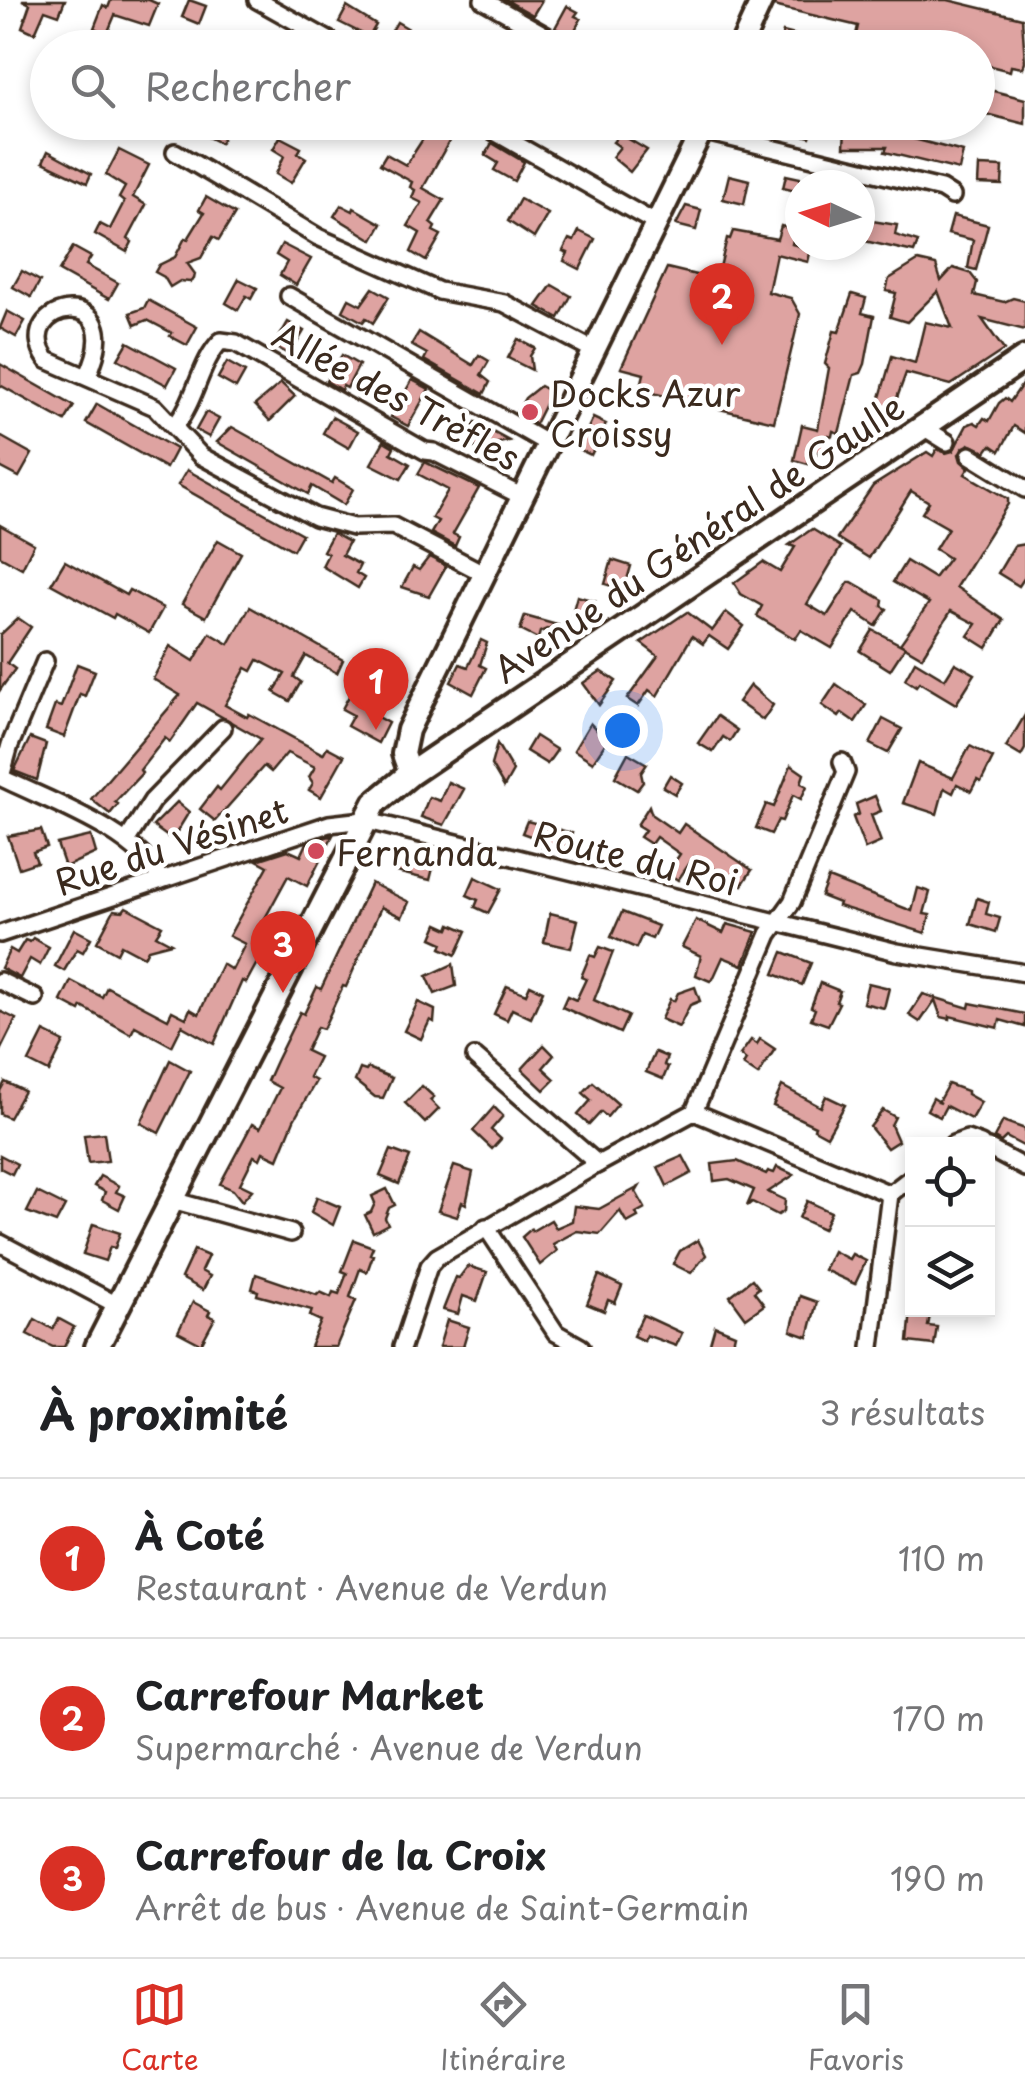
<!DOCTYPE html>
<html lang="fr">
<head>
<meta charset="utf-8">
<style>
	body { margin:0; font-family:"Playpen Sans",sans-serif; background:#f6f6f6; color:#202124 }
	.controls { position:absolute; right:30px; bottom:30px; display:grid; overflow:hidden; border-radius:0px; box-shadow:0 5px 15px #0003 }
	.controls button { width:90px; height:90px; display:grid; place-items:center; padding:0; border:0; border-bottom:2px solid #e0e0e0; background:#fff; color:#202124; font:50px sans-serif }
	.compass { position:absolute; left:785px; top:170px; width:90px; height:90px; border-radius:50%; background:#fff; box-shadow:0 5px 15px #0003; rotate:274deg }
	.you { position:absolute; left:622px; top:730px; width:35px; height:35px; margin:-25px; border:8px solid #fff; border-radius:50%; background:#1a73e8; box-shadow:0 0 0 15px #1a73e833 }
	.badge { display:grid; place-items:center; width:65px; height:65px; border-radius:50%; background:#d93025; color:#fff; font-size:32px; font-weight:700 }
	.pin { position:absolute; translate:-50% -82px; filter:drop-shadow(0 2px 5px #0008) }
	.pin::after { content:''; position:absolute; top:52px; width:35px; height:30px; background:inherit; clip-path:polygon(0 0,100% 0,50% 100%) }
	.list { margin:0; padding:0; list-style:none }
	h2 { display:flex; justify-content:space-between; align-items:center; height:130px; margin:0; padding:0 40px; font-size:42px }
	h2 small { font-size:32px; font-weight:400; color:#757577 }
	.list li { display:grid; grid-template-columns:65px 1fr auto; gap:30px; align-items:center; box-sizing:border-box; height:160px; padding:0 40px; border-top:2px solid #e0e0e0 }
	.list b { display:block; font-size:38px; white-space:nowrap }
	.list p { margin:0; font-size:32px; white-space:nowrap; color:#757577 }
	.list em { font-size:32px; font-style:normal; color:#757577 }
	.icon { flex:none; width:55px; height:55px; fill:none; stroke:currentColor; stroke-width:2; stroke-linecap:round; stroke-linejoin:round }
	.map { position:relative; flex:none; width:1025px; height:1347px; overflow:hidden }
	.search { position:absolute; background:#fff; box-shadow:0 5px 15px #0003; left:30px; right:30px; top:30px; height:110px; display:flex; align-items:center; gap:25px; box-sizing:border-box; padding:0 35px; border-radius:55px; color:#757577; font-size:38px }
	.sheet { height:610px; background:#fff }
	nav { display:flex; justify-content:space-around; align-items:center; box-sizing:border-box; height:140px; border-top:2px solid #e0e0e0; background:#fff; font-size:28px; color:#757577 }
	nav a { display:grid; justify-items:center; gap:5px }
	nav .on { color:#d93025 }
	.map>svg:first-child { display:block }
</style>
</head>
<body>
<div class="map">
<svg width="1025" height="1347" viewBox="0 0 1025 1347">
	<rect width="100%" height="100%" fill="#fff"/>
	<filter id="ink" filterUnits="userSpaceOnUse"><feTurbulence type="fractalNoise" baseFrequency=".01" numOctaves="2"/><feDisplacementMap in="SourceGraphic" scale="20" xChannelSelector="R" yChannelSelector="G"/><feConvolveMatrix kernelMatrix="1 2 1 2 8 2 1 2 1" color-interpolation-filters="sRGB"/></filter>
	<g filter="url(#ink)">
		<!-- building -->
		<g fill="#dea3a1" stroke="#3b2a1e" stroke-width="2.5">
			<path d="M22,0H65L59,15L45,10L35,33L22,27L30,4Z"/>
			<path d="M111,0H149L158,4L149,26L115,15L107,34L94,28L103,5L108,8Z"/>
			<path d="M189,0L206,6L199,24L182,17Z"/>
			<path d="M506,0H542L533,15Z"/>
			<path d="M776,0H948L1022,18L1025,61L1023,68L1011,66L1010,71L978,63V48H914L892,42L891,48H853L858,26L774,6Z"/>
			<path d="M567,6L578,12L575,16L581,19L571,37L555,28Z"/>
			<path d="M347,7L376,25L369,37L339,22Z"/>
			<path d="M397,22L414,32L413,35L434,48H404L388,38Z"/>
			<path d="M783,32L826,43L825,48H779Z"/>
			<path d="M978,87L1025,99V124L978,112Z"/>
			<path d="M211,122H232L220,143L204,135Z"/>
			<path d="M434,122H460L423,188L444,200L430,223L435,227L433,231L441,235L426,261L411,252L420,233L408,226L422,203L412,198L415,190L410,187L412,182L380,164L386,154L406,165Z"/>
			<path d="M770,122H814L810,137L770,126Z"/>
			<path d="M845,128H872L963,152L959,170L885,152L887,147H844Z"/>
			<path d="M620,134L647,150L630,172L612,157L620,147L613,142Z"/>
			<path d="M280,137L301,148L298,153L306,158L291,183L276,174L284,156L273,149Z"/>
			<path d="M492,143L524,162L514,181L494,170L498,163L485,155Z"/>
			<path d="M119,150L149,165L133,197L146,205L128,239L132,242L127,252L95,234L100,224L110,229L124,202L119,198L125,187L106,175Z"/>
			<path d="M48,151L91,174L87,183L43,162Z"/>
			<path d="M979,166L1003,167L1002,185L978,184Z"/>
			<path d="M729,175L749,180L744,204L723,199Z"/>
			<path d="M786,175L800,178V192L783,188Z"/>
			<path d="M206,197L235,214L219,240L213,237L201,258L187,263L195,274L194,279L190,282L180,281L170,287L164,277L155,272L159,265L175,257L185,238L188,239L204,213L199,210Z"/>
			<path d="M520,199L548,214L534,238L508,221Z"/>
			<path d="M341,205L353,211L354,208L382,224L373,240L334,216Z"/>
			<path d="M686,206L701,210L696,230L676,225Z"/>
			<path d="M953,216L988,225L976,270L968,268L973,240L948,234Z"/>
			<path d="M860,219L897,225L895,235L918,242L914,252L860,240Z"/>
			<path d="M781,226L795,230L792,244L811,249L808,262L776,254L768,292L791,298L800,314L774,422L640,390L644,374L621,368L667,268L717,280L727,238L730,239L733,231L777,239Z"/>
			<path d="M579,231L595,239L580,269L564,261L568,253L563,251L569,239L574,241Z"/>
			<path d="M282,244L311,259L296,285L280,275L287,262L276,255Z"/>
			<path d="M73,247L91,257L86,265L118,283L109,299L59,271Z"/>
			<path d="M918,261L936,265L941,281L953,268L970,273L977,282L974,295L1004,302L1013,298L1025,301V330L982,319L1004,350L951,385L906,373L892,412L877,408L892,356L915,363L925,322L952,328L938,291L907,322L890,317L896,293L886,291L889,279Z"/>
			<path d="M22,271L40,281L31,297L13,287Z"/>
			<path d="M239,279L257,288L251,299L246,296L238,310L226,303Z"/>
			<path d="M552,285L571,296L559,318L537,306Z"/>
			<path d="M373,288L389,297L373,323L366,318L363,322L343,311L349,299L361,305Z"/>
			<path d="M852,294L866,298L862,313L874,316L865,364L861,373L854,375L839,433L833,431L832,436L829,435L825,451L817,452L815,458L810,457L808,464L794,460L802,425L818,429L829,368L825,364L834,331L839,332Z"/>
			<path d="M148,300L197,327L187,345L170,336L172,333L147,320L135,325L130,313L144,308Z"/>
			<path d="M7,311L25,321L16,337L0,328Z"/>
			<path d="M288,322L304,331L290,355L274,346Z"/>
			<path d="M419,332L473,365L479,355L489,361L481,375L490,382L484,394L424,360L427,354L411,345Z"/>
			<path d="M518,339L535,348L530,356L532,370L508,358Z"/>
			<path d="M128,342L176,368L167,385L118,359Z"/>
			<path d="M342,355L359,365L347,388L343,386L341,390L326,381Z"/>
			<path d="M227,362L245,372L236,388L218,378Z"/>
			<path d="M0,364L74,406L65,421L0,385Z"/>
			<path d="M412,380L429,389L408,426L391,417Z"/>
			<path d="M1025,380V433L1014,426L1000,451L991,445L986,452L969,444L959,454L961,461L969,468L965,474L1008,499V504L956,587L1004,620L987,648L968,636L976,624L951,611L922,657L900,644L929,603L893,582L906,561L934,578L949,558L935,549L948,528L922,513L929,502L911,491L869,558L837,538L873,486L927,452L933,456L937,449L946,453L953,451L967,425L974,422L979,425L984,418L989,421L999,403L1005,398L1010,402Z"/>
			<path d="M281,383L295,396L270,421L255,405Z"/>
			<path d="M540,386L551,392L535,424L516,413L525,398Z"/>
			<path d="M97,404L176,449L166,468L86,423Z"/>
			<path d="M206,412L219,419L209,437L196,430Z"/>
			<path d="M332,417L358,431L349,448L323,433Z"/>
			<path d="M593,418L606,424L591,455L578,449Z"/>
			<path d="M476,422L489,430L509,441L473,448L463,442Z"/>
			<path d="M232,427L332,483L335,478L353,489L344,505L312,486L308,494L217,442Z"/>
			<path d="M0,436L32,454L19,477L0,467Z"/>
			<path d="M384,441L394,447L391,453L410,464L401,479L371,464Z"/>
			<path d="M425,462L479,488L453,534L459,537L455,546L431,533L438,521L432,518L448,490L418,474Z"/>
			<path d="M187,470L302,534L293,550L178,485Z"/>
			<path d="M0,525L34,544L22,568L0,556Z"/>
			<path d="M812,529L841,547L807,604L827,616L849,582H852L883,600L882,606L887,609L876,626L855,612L832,648L801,630L795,639L757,616L762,606L741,594L734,583L763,562L780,572L795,547L789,545Z"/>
			<path d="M333,533L349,542L342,555L360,565L356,573L364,578L358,588L322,566L328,554L323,551Z"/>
			<path d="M218,540L241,553L206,617L182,604Z"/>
			<path d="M1025,544V577L1019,586L998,573L1014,546Z"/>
			<path d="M429,557L446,566L429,596L402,587L413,567L419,570Z"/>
			<path d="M612,560L631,566L624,590L605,584Z"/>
			<path d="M65,561L126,595L129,590L163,608L149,633L115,614L113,618L51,584Z"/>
			<path d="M577,596L595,601L590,619L572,614Z"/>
			<path d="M250,607L343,660L337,673L306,656L294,677L301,682L290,701L274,692L285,674L258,660L252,671L246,668L225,705L247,717L249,714L323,754L327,747L344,756L321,797L309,790L313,783L309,777L315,767L287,753L271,772L264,766L215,821L200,809L217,787L220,790L261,739L197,703L170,742L165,738L140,770L142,773L115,802L118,804L110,814L91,799L180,695L153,679L170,646L194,661L210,633L229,644Z"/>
			<path d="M687,612L712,631L726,612L744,626L728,649L709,636L703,644L692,636L657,696L649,690L638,706L627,699L658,656L641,643Z"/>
			<path d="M525,616L557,625L540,632L538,639L520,630Z"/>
			<path d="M18,618L31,627L7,663L15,669L0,690V635Z"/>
			<path d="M873,630L905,647L890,670L860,651Z"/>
			<path d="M481,640L487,643L480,665L486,668L473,694L451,682L460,664L468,667Z"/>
			<path d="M369,659L386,669L365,710L388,723L378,743L347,726L353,715L342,709Z"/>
			<path d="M915,661L945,679L955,663L975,674L956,704L919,682L916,686L905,679Z"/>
			<path d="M77,664L95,671L85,696L80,694L64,737L46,730L55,705L61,707Z"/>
			<path d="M601,671L616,681L599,705L583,683Z"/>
			<path d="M836,684L866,705L855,722L842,713L839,717L822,705Z"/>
			<path d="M750,685L773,705L763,720L738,702Z"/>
			<path d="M1025,715V749L1021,756L1006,747Z"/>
			<path d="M717,716L737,730L730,741L723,737L713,752L698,743Z"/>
			<path d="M883,719L902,729L888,753L870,744Z"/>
			<path d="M590,723L607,741L593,762L574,750Z"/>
			<path d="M535,736L557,750L547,764L526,751Z"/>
			<path d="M30,738L46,744L37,780L14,771Z"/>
			<path d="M497,744L513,771L504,787L491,765Z"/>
			<path d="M970,746L993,758L981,782L977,780L971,791L957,784L953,793L944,788L937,814L903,803L918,763L953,778Z"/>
			<path d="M628,753L647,764L641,773L643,782L637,790L615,777Z"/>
			<path d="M791,765L804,774L801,783L807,786L801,799L793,795L782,821L778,820L771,834L756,828L766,804L774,807Z"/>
			<path d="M670,775L682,783L675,794L663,787Z"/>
			<path d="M448,782L464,789L444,825L421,817L429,797L440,801Z"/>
			<path d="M875,796L881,811L871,815L881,842L865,849L853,817L859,814L856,804Z"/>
			<path d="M177,802L189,812L172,840L153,826Z"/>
			<path d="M649,806L652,815L678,833L684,824L752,870L742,885L694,857L678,880L667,873L680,854L656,837L651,844L640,837L645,830L637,825Z"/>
			<path d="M527,821L572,833L564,855L542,847L544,841L522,833Z"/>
			<path d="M41,830L47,847L33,852L37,862L19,868L8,836Z"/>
			<path d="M333,835L307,886L288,876L263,922L284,932L273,954L264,950L246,983L242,981L214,1044L182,1026L183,1024L172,1046L135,1026L131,1034L82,1007L80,1011L61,1001L71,981L102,997L107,987L168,1019L172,1011L186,1018L190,1009L199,1014L222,964L232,970L245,944L229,936L268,866L257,860L288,850L301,856L307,843Z"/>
			<path d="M91,836L96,853L65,867L57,844Z"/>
			<path d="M395,855L434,864L430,880L392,871Z"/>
			<path d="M475,877L501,889L488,913L475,907L478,900L467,895Z"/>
			<path d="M828,878L912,911L918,888L930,892L924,914L930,915L925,933L838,906L839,903L821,896Z"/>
			<path d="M371,883L409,902L402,917L381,907L346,987L343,986L323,1029L317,1027L306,1051L319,1057L309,1077L316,1081L294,1120L278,1159L263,1152L260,1159L254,1156L240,1184L252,1190L242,1201L233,1190L220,1184L252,1124L260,1128L280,1088L267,1081L276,1061L300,1012L304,1014L317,987L321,989Z"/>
			<path d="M977,898L989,902L986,914L1000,918L996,932L970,924Z"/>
			<path d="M126,907L162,926L156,935L171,943L148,949L144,957L121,945L117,953L97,942L114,910L123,911Z"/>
			<path d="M622,912L658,926L652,939L642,935L636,948L611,937Z"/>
			<path d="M550,913L578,920L571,948L544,942Z"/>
			<path d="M696,920L723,933L727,924L756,932L743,965L723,957L713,979L710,981L696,975L701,956L682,947Z"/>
			<path d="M438,924L449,929L451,924L467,931L456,955L441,948L443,943L432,938Z"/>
			<path d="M74,929L91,938L83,952L77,949L64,971L55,966Z"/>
			<path d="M33,938L49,947L40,965L30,959L20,978L1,968L10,949L17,953L25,940L30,942Z"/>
			<path d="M600,947L613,952L594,1000L628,1016L620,1033L562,1007L567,996L576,1000L586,979L581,977L590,955L595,957Z"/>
			<path d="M783,952L811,963L802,985L774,974Z"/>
			<path d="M453,964L456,986L435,994L427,976Z"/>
			<path d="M820,983L840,991L836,1002L839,1003L828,1025L811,1019L815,1009L811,1007Z"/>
			<path d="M868,983L889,988L884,1008L863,1003Z"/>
			<path d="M530,985L543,991L531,1018L512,1009L507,1020L494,1014L507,986L526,994Z"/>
			<path d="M695,987L700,1001L690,1005L679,1027L661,1019L670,999L674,1001L678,993Z"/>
			<path d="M923,994L969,1008L970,1003L1025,1014V1027L1000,1020L998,1028L950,1016V1019L941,1017L935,1000L920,1022L909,1015Z"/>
			<path d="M418,1002L435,1010L434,1022L430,1020L421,1039L404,1031Z"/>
			<path d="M0,1011L16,1019L0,1051Z"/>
			<path d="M44,1032L64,1042L49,1072L29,1062Z"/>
			<path d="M760,1039L775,1049L758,1075L743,1065L746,1060L740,1055L751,1040L757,1044Z"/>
			<path d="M544,1045L554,1055L543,1068L555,1079L544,1090L522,1069Z"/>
			<path d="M655,1052L667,1057L664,1065L668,1067L663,1079L646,1072Z"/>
			<path d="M170,1060L190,1071L159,1133L141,1123Z"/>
			<path d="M368,1068L392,1078L383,1098L375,1097L355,1081L360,1069L366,1071Z"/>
			<path d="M5,1082L24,1091L9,1118L0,1114V1091Z"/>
			<path d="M593,1082L618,1104L607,1117L601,1112L589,1125L578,1115L591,1100L583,1093Z"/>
			<path d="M948,1084L967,1091V1094L981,1102L971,1119L946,1106L940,1117L927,1110L933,1098L941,1103L938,1102Z"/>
			<path d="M422,1086L434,1097L430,1100L439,1109L425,1123L405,1103Z"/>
			<path d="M782,1086L821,1107L826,1096L845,1105L827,1136L814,1129L815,1126L773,1106Z"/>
			<path d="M494,1107L503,1116L491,1130L501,1139L492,1149L473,1131Z"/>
			<path d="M883,1110L895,1117L891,1125L898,1141L887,1148L870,1127Z"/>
			<path d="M1003,1121L1025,1129V1147L1006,1137L1001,1142L994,1138Z"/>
			<path d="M104,1133L108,1161L88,1163L84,1135Z"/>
			<path d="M391,1150L410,1157L399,1184L380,1176Z"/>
			<path d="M0,1155L17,1164L12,1174L0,1168Z"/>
			<path d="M683,1156L692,1173L667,1186L658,1167Z"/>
			<path d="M737,1161L766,1174L768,1171L774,1173L777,1167L794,1175L768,1192L785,1200L784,1211L778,1215L752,1202L747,1206L754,1190L729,1179L714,1181L712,1164Z"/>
			<path d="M454,1166L473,1172L466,1204L462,1202L457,1217L438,1211Z"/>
			<path d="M100,1176L119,1186L116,1192L125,1196L119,1209L102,1200L105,1192L94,1186Z"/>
			<path d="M639,1187L636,1192L645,1208L636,1213L638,1217L627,1223L620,1211L600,1234L577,1231L553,1244L557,1251L540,1265L522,1237L531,1229L532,1231L551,1220L556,1228L572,1221L574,1206L599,1209Z"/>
			<path d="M387,1189L395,1205L389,1208L385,1218L388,1224L373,1232L365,1215L371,1212L375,1203L372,1196Z"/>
			<path d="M37,1192L65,1206L56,1223L27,1212Z"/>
			<path d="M317,1197L340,1207L333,1225L311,1212Z"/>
			<path d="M807,1201L831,1212L823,1229L799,1218Z"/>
			<path d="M93,1224L120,1233L115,1248L110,1247L105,1261L83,1254Z"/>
			<path d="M354,1240L373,1247L370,1254L373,1255L367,1272L360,1269L350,1297L356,1300L336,1347H310L321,1321L310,1316L312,1310L257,1295L258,1291L252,1289L256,1274L317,1295L320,1292L331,1297L333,1292L339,1294L347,1273L342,1271Z"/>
			<path d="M698,1240L706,1255L691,1273L673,1264L680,1251Z"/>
			<path d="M194,1250L208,1256L201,1271L210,1276L203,1290L181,1278Z"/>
			<path d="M833,1251L849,1259L852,1254L866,1261L855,1284L824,1270Z"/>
			<path d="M468,1266L487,1272L477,1301L463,1296L458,1314L443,1310L456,1277L459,1278Z"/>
			<path d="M599,1275L622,1286L615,1303L608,1300L604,1311L587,1304Z"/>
			<path d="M752,1279L759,1288L754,1292L764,1305L746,1318L730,1296Z"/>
			<path d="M800,1296L817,1302L808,1337L791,1331Z"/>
			<path d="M193,1302L210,1311L208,1315L215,1318L201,1344L178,1332Z"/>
			<path d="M911,1310H931L928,1326L937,1327L934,1345L908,1342Z"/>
			<path d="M643,1315L682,1333L676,1346L646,1335L644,1341L633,1336Z"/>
			<path d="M35,1319L53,1329L59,1319L74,1327L64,1347H53L27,1334Z"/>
			<path d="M447,1320L469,1327L463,1347H439Z"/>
			<path d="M715,1326L735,1334L732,1347H709Z"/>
		</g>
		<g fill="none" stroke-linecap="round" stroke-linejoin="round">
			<!-- minor casing -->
			<g stroke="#3b2a1e" stroke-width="22">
				<g id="minor">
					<path d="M257,0L343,48"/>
					<path d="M483,0L568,48"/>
					<path d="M477,122L657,224"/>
					<path d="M693,122L710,133L941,189L952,196"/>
					<path d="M175,152L318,237L439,291L504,303L595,351"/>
					<path d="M289,296L548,444"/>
					<path d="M87,377C134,278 7,303 47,360L155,407L201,456L315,517L353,527L393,526L485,574"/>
					<path d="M175,426C196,400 201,360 221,341L236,343L425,451L434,452L523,497"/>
					<path d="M923,427L947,442"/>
					<path d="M970,455L1025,489"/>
					<path d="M842,762L846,772L792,902L769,934L694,1112L890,1194L871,1347"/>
					<path d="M0,777C50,802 135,830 161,880"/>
					<path d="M1,777L10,745L45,661"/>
					<path d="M127,840L152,801L223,728"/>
					<path d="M0,934L329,824L364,820L897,952L1025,973"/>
					<path d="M0,981L35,998"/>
					<path d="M475,1057L598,1164"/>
					<path d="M953,1144L967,1139L981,1144"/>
					<path d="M988,1148L1025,1168"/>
					<path d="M890,1194L912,1177"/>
					<path d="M172,1200L291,1233"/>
					<path d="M486,1227L556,1333L581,1347"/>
					<path d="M0,1243L117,1305"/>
					<path d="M402,1347L429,1266L437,1257L598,1164L694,1112"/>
				</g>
			</g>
			<!-- tertiary casing -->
			<g stroke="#3b2a1e" stroke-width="28">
				<g id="tertiary">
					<path d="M740,48L762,0"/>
					<path d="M410,774L403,754L408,730L706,122"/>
				</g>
			</g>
			<!-- secondary casing -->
			<g stroke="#3b2a1e" stroke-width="30">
				<path id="secondary" d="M97,1347L375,803L410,774L1025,358"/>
			</g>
			<!-- minor -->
			<use href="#minor" stroke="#fff" stroke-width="15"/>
			<!-- tertiary -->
			<use href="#tertiary" stroke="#fff" stroke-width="20"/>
			<!-- secondary -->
			<use href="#secondary" stroke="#fff" stroke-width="22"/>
		</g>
	</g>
	<!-- markers -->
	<g fill="#d1495b" stroke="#fff" stroke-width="4">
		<circle cx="530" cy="412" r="10"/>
		<circle cx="316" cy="851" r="10"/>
	</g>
	<g text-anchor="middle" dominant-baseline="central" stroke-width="9" stroke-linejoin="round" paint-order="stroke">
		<!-- poi labels -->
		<g font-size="35" fill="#3b2a1e" stroke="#fff" text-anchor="start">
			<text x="550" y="392">Docks Azur<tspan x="550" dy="40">Croissy</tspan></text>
			<text x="336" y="851">Fernanda</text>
		</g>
		<!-- street labels -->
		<g font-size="35" fill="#3b2a1e" stroke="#fff">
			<text transform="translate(397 395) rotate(28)">Allée des Trèfles</text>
			<text transform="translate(698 537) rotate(-34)">Avenue du Général de Gaulle</text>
			<text transform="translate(171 845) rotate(-18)">Rue du Vésinet</text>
			<text transform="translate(636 857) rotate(14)">Route du Roi</text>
		</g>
	</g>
</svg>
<div class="controls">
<button><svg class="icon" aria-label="locate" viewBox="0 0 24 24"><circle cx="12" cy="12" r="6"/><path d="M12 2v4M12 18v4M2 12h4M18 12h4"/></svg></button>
<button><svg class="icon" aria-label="layers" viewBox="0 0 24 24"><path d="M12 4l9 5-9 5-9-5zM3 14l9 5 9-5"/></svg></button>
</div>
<svg class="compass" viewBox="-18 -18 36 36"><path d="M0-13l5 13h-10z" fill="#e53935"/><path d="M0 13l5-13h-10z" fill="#757577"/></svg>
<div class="you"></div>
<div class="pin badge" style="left:376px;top:730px">1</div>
<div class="pin badge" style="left:722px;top:345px">2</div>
<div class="pin badge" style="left:283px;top:993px">3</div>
<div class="search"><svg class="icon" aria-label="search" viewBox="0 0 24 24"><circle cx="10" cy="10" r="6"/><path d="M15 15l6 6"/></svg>Rechercher</div>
</div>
<section class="sheet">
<h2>À proximité<small>3 résultats</small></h2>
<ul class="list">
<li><span class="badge">1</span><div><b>À Coté</b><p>Restaurant · Avenue de Verdun</p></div><em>110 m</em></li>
<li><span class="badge">2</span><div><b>Carrefour Market</b><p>Supermarché · Avenue de Verdun</p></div><em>170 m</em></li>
<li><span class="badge">3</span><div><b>Carrefour de la Croix</b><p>Arrêt de bus · Avenue de Saint-Germain</p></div><em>190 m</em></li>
</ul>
</section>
<nav>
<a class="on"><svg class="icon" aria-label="map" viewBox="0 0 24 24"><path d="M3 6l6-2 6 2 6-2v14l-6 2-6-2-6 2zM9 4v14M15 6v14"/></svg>Carte</a>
<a><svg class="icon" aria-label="directions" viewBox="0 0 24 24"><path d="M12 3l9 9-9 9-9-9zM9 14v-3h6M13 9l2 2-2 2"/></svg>Itinéraire</a>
<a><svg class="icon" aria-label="saved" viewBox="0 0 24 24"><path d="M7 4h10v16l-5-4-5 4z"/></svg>Favoris</a>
</nav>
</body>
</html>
